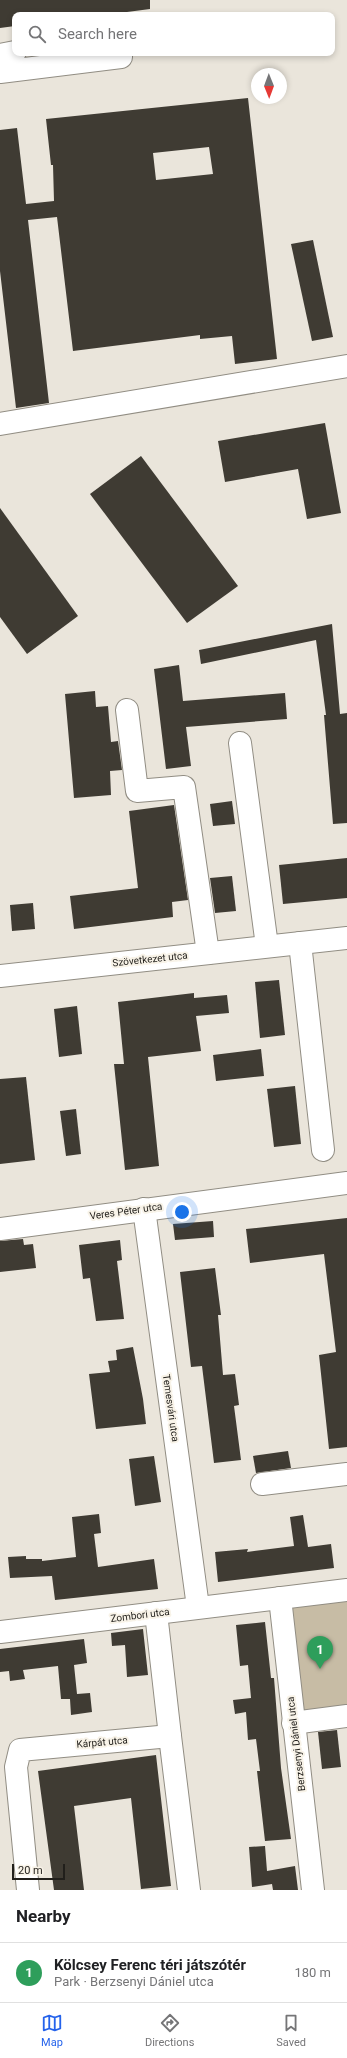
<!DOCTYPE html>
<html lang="en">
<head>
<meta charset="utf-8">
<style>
	body { margin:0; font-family:Roboto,sans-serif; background:#f6f6f6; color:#202124 }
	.compass { position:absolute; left:251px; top:68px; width:36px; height:36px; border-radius:50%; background:#fff; box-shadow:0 2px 6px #0003; rotate:179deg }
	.scale { position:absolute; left:12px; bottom:10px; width:53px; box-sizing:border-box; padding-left:4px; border:2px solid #211f1b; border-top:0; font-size:11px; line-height:14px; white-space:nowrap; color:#211f1b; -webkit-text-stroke:3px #f8f3e8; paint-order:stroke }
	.you { position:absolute; left:182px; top:1212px; width:14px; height:14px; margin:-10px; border:3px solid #fff; border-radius:50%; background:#1a73e8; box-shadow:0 0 0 6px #1a73e833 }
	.badge { display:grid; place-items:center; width:26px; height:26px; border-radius:50%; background:#2563eb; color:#fff; font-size:13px; font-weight:700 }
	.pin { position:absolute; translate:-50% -33px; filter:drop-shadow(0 1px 2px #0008) }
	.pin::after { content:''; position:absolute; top:21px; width:14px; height:12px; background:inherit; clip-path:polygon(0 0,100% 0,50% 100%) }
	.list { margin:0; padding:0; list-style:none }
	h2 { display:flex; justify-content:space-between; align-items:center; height:52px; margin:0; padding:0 16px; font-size:17px }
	h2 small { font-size:13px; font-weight:400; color:#757577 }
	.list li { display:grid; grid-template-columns:26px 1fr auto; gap:12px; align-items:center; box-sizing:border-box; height:60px; padding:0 16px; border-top:1px solid #e0e0e0 }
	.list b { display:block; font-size:15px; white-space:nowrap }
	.list p { margin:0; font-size:13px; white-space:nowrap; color:#757577 }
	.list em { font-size:13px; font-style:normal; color:#757577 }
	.icon { flex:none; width:22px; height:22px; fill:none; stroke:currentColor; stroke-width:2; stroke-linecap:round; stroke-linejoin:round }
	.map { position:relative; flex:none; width:347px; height:1890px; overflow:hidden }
	.search { position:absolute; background:#fff; box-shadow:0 2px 6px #0003; left:12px; right:12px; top:12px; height:44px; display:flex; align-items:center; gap:10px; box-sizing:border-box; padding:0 14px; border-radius:8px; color:#757577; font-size:15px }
	.sheet { height:112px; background:#fff }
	nav { display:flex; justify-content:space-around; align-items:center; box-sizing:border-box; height:56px; border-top:1px solid #e0e0e0; background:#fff; font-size:11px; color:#757577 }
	nav a { display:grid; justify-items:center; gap:2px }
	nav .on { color:#2563eb }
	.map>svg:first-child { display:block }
</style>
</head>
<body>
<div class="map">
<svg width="347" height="1890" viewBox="0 0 347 1890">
	<rect width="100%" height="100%" fill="#eae5db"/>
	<!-- green -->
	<path fill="#c7bca5" d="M347,1592V1716L293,1723L280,1598Z"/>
	<!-- building -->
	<g fill="#3f3b33" fill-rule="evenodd">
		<path d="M0,0H150V9L104,15H15V26L0,28Z"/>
		<path d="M248,98L277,359L235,364L232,336L200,339V335L73,351L57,217L28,220L49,403L16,408L0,271V130L17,128L26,204L54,201L53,165H51L46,119ZM209,147L213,174L156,180L153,153Z"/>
		<path d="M313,240L333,337L312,341L291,244Z"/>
		<path d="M325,423L341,513L307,519L298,469L225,482L218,441Z"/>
		<path d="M141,456L238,586L187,623L90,494Z"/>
		<path d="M0,508L78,616L27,654L0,617Z"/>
		<path d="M332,624L340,714L347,713V823L333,824L324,715H326L316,640L201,664L199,650Z"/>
		<path d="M179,665L183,701L285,693L287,719L186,727L191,766L166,769L154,669Z"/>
		<path d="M95,691L96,707L108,706L111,742L118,741L122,770L110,771L111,795L74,798L65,694Z"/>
		<path d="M232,801L235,824L213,826L210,804Z"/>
		<path d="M174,805L188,900L172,902L173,917L74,929L70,896L138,888L129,811Z"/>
		<path d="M347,858V898L283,904L279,865Z"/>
		<path d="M232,876L236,911L215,913L210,878Z"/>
		<path d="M33,903L35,929L12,931L10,905Z"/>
		<path d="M279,980L285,1035L260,1038L255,982Z"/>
		<path d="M194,993V998L227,995L229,1013L196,1016L201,1051L148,1057L159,1166L125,1170L114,1064H124L118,1002Z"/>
		<path d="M77,1006L82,1054L59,1057L54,1009Z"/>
		<path d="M261,1049L264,1076L216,1081L213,1055Z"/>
		<path d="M26,1077L35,1160L0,1164V1079Z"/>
		<path d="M295,1086L301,1144L274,1147L267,1089Z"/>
		<path d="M76,1109L81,1154L66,1156L60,1111Z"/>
		<path d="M347,1218V1447L329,1449L319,1355L336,1352L324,1254L250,1263L246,1229Z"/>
		<path d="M213,1221L214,1237L175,1240L173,1224Z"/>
		<path d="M23,1239L24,1245L33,1244L36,1268L0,1272V1241Z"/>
		<path d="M120,1240L122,1260L117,1261L124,1319L96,1321L90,1278L83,1279L79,1245Z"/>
		<path d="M215,1268L221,1315H218L223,1375L235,1374L239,1405L234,1406L241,1460L214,1463L202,1366L191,1367L180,1272Z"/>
		<path d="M133,1347L143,1399L146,1424L96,1429L89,1374L110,1372L108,1361L117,1360L116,1350Z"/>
		<path d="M288,1451L291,1468L256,1473L253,1456Z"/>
		<path d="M154,1456L161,1502L135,1506L129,1459Z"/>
		<path d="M99,1514L101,1533L94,1534L98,1567L154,1559L158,1589L55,1600L52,1576L10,1578L8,1557L26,1556V1559H42V1561L76,1557L72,1517Z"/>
		<path d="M303,1515L308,1547L331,1544L334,1568L218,1582L215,1552L248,1549L247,1552L294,1546L290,1517Z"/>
		<path d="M265,1622L271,1678H274L281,1768L291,1839L265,1841L257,1771H260L256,1739L248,1740L246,1712L235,1714L233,1700L251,1698L248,1665L240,1666L236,1625Z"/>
		<path d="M143,1629L148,1675L127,1677L125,1645L112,1646L111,1633Z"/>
		<path d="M84,1639L87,1663L74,1665L77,1694L90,1693L92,1712L71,1715L70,1699H61L58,1666L23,1670L25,1679L10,1681L9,1671L0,1672V1649Z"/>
		<path d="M337,1730L341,1767L322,1769L318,1732Z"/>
		<path d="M156,1755L171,1886L141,1889L131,1798L74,1806L84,1890H54L38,1771Z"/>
		<path d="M265,1846L267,1871L295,1866L298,1890H273L272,1884L252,1887L249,1847Z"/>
	</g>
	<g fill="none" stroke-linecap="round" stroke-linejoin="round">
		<!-- minor casing -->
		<g stroke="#918d83" stroke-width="24">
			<g id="minor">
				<path d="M0,55L15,52"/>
				<path d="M0,72L121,57"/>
				<path d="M0,424L347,366"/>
				<path d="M127,710L137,791L184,787L208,953"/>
				<path d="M240,743L267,946"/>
				<path d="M300,943L323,1150"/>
				<path d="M0,976L347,938"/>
				<path d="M144,1209L198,1607"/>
				<path d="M0,1229L347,1183"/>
				<path d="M262,1484L347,1474"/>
				<path d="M280,1598L313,1890"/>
				<path d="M156,1613L170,1736"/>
				<path d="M0,1632L347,1590"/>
				<path d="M293,1723L347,1716"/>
				<path d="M28,1890L16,1767L20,1750L170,1736L189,1890"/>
			</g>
		</g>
		<!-- minor -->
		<use href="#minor" stroke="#fff" stroke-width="22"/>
	</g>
	<g text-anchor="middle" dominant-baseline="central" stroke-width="4" stroke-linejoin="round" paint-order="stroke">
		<!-- street labels -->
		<g font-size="10" fill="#211f1b" stroke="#f8f3e8">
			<text transform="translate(150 959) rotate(-6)">Szövetkezet utca</text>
			<text transform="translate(126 1211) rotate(-8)">Veres Péter utca</text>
			<text transform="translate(171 1408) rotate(82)">Temesvári utca</text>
			<text transform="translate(140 1615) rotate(-7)">Zombori utca</text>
			<text transform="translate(102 1742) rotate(-5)">Kárpát utca</text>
			<text transform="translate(296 1744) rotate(-97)">Berzsenyi Dániel utca</text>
		</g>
	</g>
</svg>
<svg class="compass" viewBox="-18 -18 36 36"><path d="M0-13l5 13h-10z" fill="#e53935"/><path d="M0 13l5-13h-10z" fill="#757577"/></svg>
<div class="scale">20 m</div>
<div class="you"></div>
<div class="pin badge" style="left:320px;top:1669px;background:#2e9e5b">1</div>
<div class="search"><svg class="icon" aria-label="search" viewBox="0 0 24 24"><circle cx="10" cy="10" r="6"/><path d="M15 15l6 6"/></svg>Search here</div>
</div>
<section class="sheet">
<h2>Nearby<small></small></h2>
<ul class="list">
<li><span class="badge" style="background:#2e9e5b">1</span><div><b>Kölcsey Ferenc téri játszótér</b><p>Park · Berzsenyi Dániel utca</p></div><em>180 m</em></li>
</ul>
</section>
<nav>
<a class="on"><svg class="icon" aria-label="map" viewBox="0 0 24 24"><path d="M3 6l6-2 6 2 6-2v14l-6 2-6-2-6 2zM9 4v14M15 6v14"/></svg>Map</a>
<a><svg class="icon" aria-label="directions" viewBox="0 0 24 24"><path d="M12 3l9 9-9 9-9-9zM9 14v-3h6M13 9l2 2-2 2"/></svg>Directions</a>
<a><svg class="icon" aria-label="saved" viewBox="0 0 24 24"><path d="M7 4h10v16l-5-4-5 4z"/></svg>Saved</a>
</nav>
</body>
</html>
